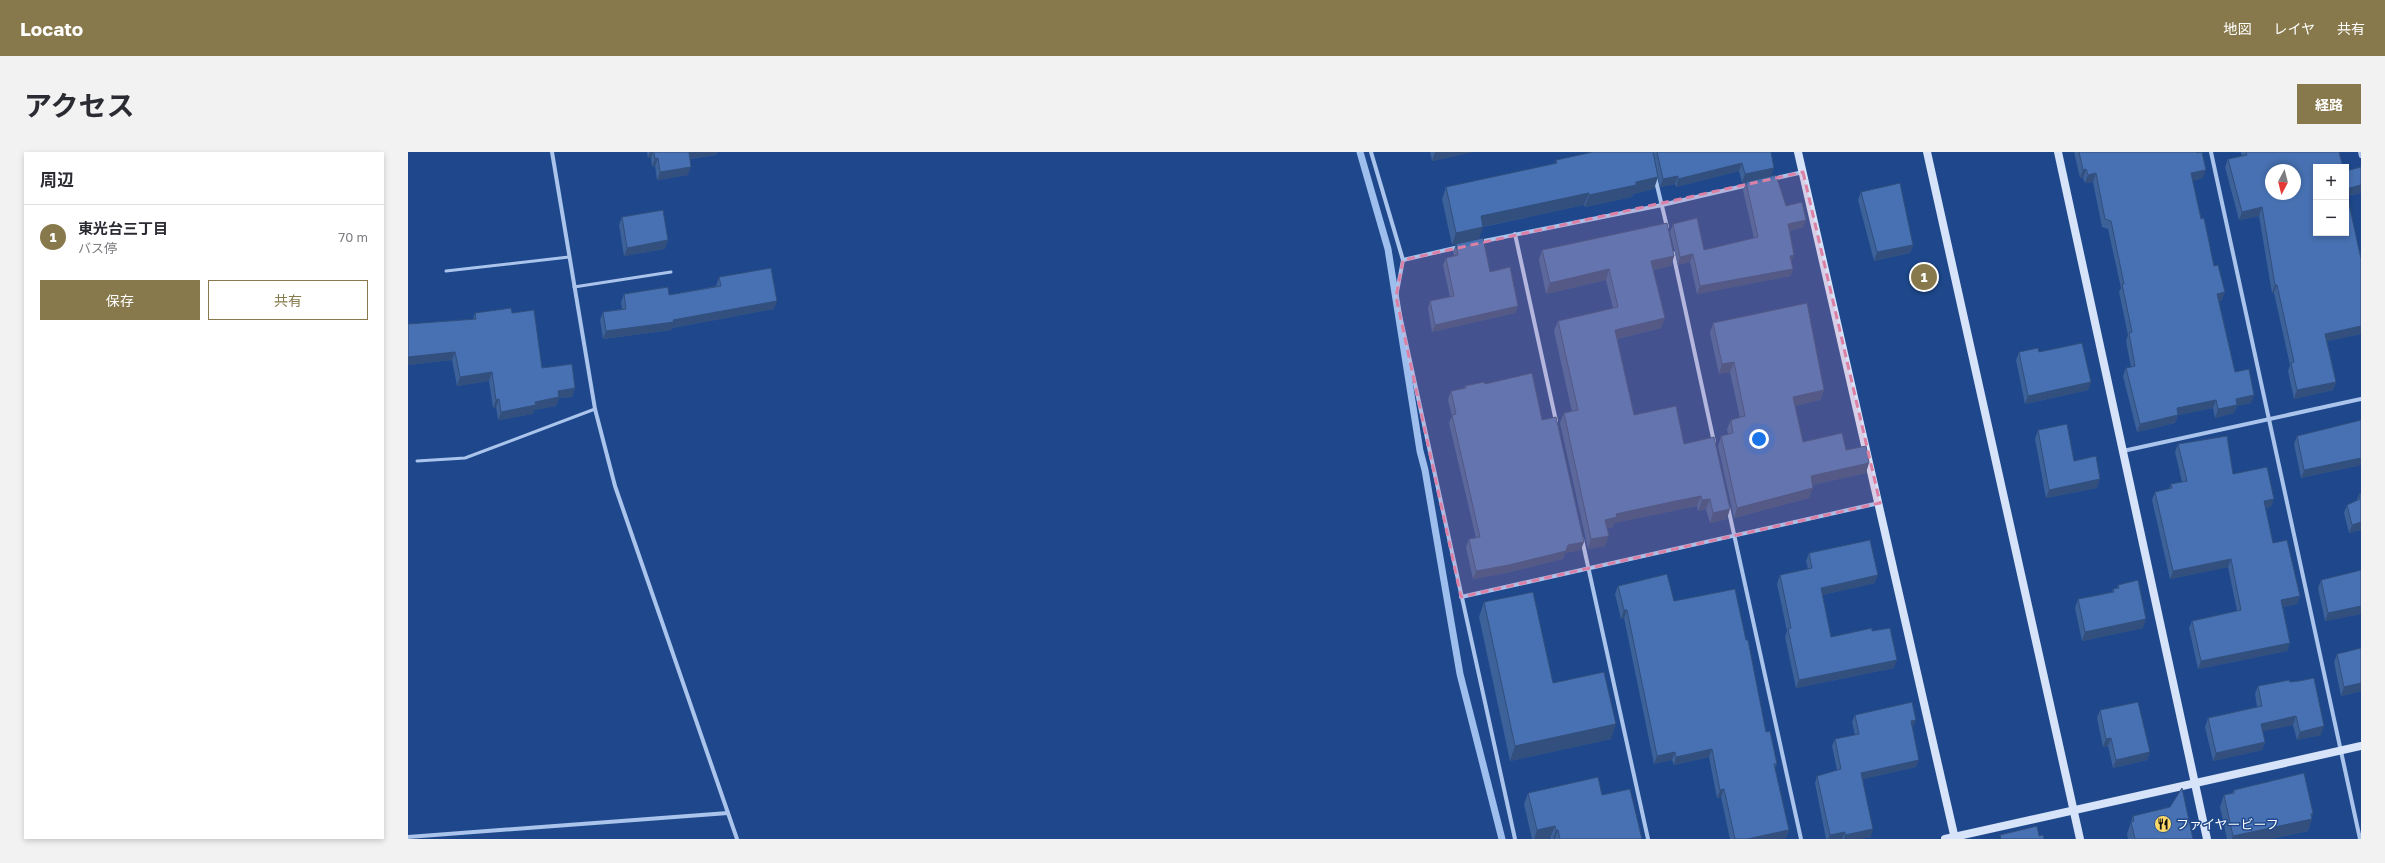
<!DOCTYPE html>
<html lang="ja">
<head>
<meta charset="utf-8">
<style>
	body { margin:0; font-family:"Golos Text","Noto Sans JP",sans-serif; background:#f2f2f3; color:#2b2b33 }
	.controls { position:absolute; right:12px; top:12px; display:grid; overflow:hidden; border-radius:0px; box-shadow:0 2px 6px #0003 }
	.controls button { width:36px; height:36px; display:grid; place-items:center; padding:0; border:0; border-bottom:1px solid #e1e1e2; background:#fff; color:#2b2b33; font:20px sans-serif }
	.compass { position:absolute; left:1857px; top:12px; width:36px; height:36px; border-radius:50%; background:#fff; box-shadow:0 2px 6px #0003; rotate:187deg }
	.you { position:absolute; left:1351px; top:287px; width:14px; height:14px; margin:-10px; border:3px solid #fff; border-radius:50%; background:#1a73e8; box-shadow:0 0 0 6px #1a73e833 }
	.badge { display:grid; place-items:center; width:26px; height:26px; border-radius:50%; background:#88794c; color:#fff; font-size:13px; font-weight:700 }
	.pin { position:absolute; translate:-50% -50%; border:2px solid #fff; box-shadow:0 1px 4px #0006 }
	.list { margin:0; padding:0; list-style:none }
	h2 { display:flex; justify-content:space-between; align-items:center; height:52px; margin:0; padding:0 16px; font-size:17px }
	h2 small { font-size:13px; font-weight:400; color:#7c7c81 }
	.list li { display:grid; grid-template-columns:26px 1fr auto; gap:12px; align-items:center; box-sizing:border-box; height:64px; padding:0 16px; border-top:1px solid #e1e1e2 }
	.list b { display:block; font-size:15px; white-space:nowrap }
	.list p { margin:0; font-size:13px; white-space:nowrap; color:#7c7c81 }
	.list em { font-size:13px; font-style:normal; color:#7c7c81 }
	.actions { display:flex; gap:8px; padding:12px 16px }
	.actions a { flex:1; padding:9px 0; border:1px solid #88794c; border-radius:0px; text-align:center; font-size:14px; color:#88794c }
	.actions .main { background:#88794c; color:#fff }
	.map { position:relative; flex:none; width:1953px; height:687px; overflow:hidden; border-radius:0px }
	header { display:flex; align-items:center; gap:24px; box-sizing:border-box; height:56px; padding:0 20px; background:#88794c; color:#fff }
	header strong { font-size:19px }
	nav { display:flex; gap:22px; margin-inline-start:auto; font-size:14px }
	.intro { display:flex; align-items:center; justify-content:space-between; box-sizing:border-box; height:96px; padding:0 24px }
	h1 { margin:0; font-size:28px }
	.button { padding:10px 18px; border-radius:0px; background:#88794c; color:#fff; font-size:14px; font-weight:700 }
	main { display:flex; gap:24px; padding:0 24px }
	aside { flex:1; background:#fff; border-radius:0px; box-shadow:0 2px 6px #0003 }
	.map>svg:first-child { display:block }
</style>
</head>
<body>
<header>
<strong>Locato</strong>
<nav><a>地図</a><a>レイヤ</a><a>共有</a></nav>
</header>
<div class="intro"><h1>アクセス</h1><a class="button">経路</a></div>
<main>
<aside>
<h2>周辺<small></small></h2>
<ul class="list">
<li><span class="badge">1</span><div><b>東光台三丁目</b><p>バス停</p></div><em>70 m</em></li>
</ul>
<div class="actions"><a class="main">保存</a><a>共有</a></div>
</aside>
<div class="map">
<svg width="1953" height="687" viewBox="0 0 1953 687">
	<rect width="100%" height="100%" fill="#1e488b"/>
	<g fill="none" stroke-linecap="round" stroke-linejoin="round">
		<!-- stream -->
		<path stroke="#9ebeed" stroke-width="7" d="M952,0L980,97L1012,299L1017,318L1052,522L1094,687"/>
		<!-- lane -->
		<g stroke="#aac4ec" stroke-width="3">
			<path d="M38,119L161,105"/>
			<path d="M166,135L263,120"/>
			<path d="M9,309L57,306L187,257"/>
		</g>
		<!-- street -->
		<g stroke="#aac4ec" stroke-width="4">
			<path d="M144,0L187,257L207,334L329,687"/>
			<path d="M963,0L995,108L988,145L1107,687"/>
			<path d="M1803,0L1952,687"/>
			<path d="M1952,0L1953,4"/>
			<path d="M1247,25L1259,75"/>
			<path d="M1364,27L1395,20"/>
			<path d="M1107,82L1148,269"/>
			<path d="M1071,90L1254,53L1340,33"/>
			<path d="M1265,101L1306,290"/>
			<path d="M995,108L1051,95"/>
			<path d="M1715,299L1953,247"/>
			<path d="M1320,355L1393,687"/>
			<path d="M1174,387L1240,687"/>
			<path d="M1053,445L1471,351"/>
			<path d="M0,685L320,661"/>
		</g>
		<!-- secondary -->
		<g stroke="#d6e3f9" stroke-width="8">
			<path d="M1390,0L1547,687"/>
			<path d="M1519,0L1672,687"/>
			<path d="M1650,0L1799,687"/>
			<path d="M1537,687L1953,594"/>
		</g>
	</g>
	<!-- wall -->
	<g fill="#3d6199">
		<path d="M239,0H309L308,3L282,7L280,23L249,28L247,14L244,15L243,6H240Z"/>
		<path d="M1022,0H1065L1024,9Z"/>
		<path d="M1185,0H1363V24L1334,31L1331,19L1268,35L1267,32L1252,35L1249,22L1246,37L1225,42L1224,45L1177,55L1176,53L1075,75L1044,93L1034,47L1038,35L1147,12L1148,8Z"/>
		<path d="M1666,0H1789L1795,26L1784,29L1814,148L1811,149L1827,220L1843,251L1829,254L1826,261L1807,266L1805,256L1770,263L1767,271L1729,280L1715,224L1718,216L1723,215L1718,189L1720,183L1711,140L1713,136L1700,77L1694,75L1685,30L1677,31L1675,26H1672Z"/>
		<path d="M1833,0H1931L1908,81L1938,19L1953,15V41L1939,44L1953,107V182L1919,189L1928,230L1925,238L1886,247L1880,219L1882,213L1866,141H1864L1851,64L1831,68L1817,15L1820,7L1834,4Z"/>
		<path d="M1338,30L1378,54L1398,68L1395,75L1382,79L1383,110L1385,117L1382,124L1289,142L1282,110L1270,113L1262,80L1265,72L1296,98L1346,86L1335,38Z"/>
		<path d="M1453,40L1505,93L1502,101L1466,109L1450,48Z"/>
		<path d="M214,65L257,97L216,104L211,73Z"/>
		<path d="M1048,92L1082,120L1110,154L1107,161L1024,180L1020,156L1022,149L1042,145L1035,113L1038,106L1046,104L1045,100Z"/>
		<path d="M1134,98L1266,104L1263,114L1245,118L1253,176L1209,187L1226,263L1276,292L1319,367L1302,371L1298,357L1290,359L1289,354L1259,360L1206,371L1205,375L1199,376L1197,394L1180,397L1152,271L1156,261L1164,260L1146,179L1150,169L1205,156L1198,128L1138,142L1131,108Z"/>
		<path d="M311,125L366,157L264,176L263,178L195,187L192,168L195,160L214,157L213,150L216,142L261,143L308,134Z"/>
		<path d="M67,161H104L134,216L167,236L164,245L151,246L148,254L126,258L125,262L90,268L88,255L85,256L81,229L49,234L44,208L0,213L65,167Z"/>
		<path d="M1305,171L1416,238L1412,248L1387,254L1395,290L1438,298L1458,321L1404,333L1401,346L1326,366L1310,294L1313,284L1320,282L1319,277L1323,268L1332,266L1322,220L1311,222L1302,181Z"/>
		<path d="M1611,200H1631L1683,230L1680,238L1617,252L1608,208Z"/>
		<path d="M1077,232L1134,268L1173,398L1157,401L1155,407L1098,421L1065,427L1058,395L1061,387L1068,386L1041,271L1044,264L1040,248L1043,239L1056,236L1057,234Z"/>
		<path d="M1953,268V313L1893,326L1886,292L1889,284Z"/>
		<path d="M1630,278L1666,309L1689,336L1638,346L1627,287Z"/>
		<path d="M1770,292L1825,322L1863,355L1857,356L1865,391L1892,444L1889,452L1875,455L1882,491L1879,499L1790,517L1781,476L1784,469L1829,459L1820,415L1762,427L1744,348L1747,340L1761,337L1763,332L1774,330L1767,300Z"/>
		<path d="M1951,342H1953V378L1941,381L1936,361L1939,353L1949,348Z"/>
		<path d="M1401,401L1467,431L1414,443L1423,485L1464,479L1486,516L1388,536L1377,485L1379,479L1369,432L1372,423L1400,417L1398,409Z"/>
		<path d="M1953,418V462L1917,469L1910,436L1913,428Z"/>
		<path d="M1710,433L1735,476L1674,489L1667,456L1670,447L1704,440L1705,437L1709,436Z"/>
		<path d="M1210,434L1266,449L1358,580L1369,612L1367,616L1381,678L1378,686L1373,687H1322L1313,645L1309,646L1301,605L1266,613L1264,608L1246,612L1216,466L1213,467L1207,442Z"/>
		<path d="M1076,450L1145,531L1203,587L1102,609L1071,465Z"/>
		<path d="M1953,496V539L1933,544L1926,510L1929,502Z"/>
		<path d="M1882,530L1913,583L1889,588L1885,573L1855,579L1857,590L1854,598L1805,609L1797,575L1800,566L1849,555L1847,542L1850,534Z"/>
		<path d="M1692,558L1742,600L1739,608L1705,616L1700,594L1695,595L1689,566Z"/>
		<path d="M1447,563L1505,575L1508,615L1455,627L1463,685L1451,687H1418L1407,631L1409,624L1429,618L1424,594L1427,587L1447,583L1444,570Z"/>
		<path d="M1826,638L1905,661L1900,679L1863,687H1819L1812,655L1816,643L1824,641Z"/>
		<path d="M1120,641L1194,643L1234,687H1143L1142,686L1137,687H1124L1116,652Z"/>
		<path d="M1725,664L1785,687H1720L1719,682Z"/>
	</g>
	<!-- shaded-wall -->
	<g fill="#324f7d">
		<path d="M242,0H245L243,6H240Z"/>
		<path d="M281,0H309L308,3L278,7Z"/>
		<path d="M1027,0H1065L1024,9Z"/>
		<path d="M250,6L247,14L244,15L247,7Z"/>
		<path d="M1334,11L1331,19L1268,35L1270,27Z"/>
		<path d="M283,15L280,23L249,28L252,20Z"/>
		<path d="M1366,16L1363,24L1334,31L1337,22Z"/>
		<path d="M1678,17L1675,26H1672L1675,18Z"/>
		<path d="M1798,18L1795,26L1780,30L1783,21Z"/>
		<path d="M1688,21L1685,30L1677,31L1680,23Z"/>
		<path d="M1270,24L1267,32L1252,35L1255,27Z"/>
		<path d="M1250,25L1246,37L1225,42L1224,45L1177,55L1181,43L1228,30Z"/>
		<path d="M1953,33V41L1938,44V37Z"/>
		<path d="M1181,41L1176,53L1069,76L1073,64Z"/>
		<path d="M1854,55L1851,64L1831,68L1834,60Z"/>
		<path d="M1398,68L1395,75L1377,80L1380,72Z"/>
		<path d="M1075,75L1071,87L1044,93L1048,81Z"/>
		<path d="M260,88L257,97L216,104L219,96Z"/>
		<path d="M1505,93L1502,101L1466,109L1469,100Z"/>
		<path d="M1285,102L1282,110L1270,113L1272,105Z"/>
		<path d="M1386,103L1383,111L1382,104Z"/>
		<path d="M1266,104L1263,114L1240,119L1243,109Z"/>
		<path d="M1201,117L1198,128L1138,142L1142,131Z"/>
		<path d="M1385,117L1382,124L1289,142L1292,134Z"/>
		<path d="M1867,133H1869L1866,141H1864Z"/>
		<path d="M1817,140L1814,148L1806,150L1809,142Z"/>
		<path d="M369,149L366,157L264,176L263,178L195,187L198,179L265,168Z"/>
		<path d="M1110,154L1107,161L1024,180L1027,173Z"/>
		<path d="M1257,166L1253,176L1204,188L1207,178Z"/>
		<path d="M1953,174V182L1914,190L1917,182Z"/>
		<path d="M47,200L44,208L0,213V205Z"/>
		<path d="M1326,210L1322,220L1311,222L1314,212Z"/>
		<path d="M84,220L81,229L49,234L52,225Z"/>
		<path d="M1683,230L1680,238L1617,252L1620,244Z"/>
		<path d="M1928,230L1925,238L1886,247L1889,238Z"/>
		<path d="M167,236L164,245L151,246L148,254L126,258L125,262L90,268L93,260L127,250L150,239Z"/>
		<path d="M1416,238L1412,248L1382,255L1385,245Z"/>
		<path d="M1846,243L1843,251L1829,254L1826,261L1807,266L1810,257L1828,247Z"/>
		<path d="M91,247L88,255L85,256L88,248Z"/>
		<path d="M1808,248L1805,256L1770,263L1767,271L1729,280L1732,272L1769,256Z"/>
		<path d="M1953,306V313L1893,326L1896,318Z"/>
		<path d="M1461,311L1458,321L1399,334L1403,324Z"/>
		<path d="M1692,327L1689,336L1638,346L1641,338Z"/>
		<path d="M1405,336L1401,346L1326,366L1329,356Z"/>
		<path d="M1293,344L1289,354L1206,371L1205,375L1193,378L1197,368L1208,362Z"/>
		<path d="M1302,347L1298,357L1290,359L1294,348Z"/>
		<path d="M1866,347L1863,355L1853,357L1856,349Z"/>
		<path d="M1322,357L1319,367L1302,371L1305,361Z"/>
		<path d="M1953,370V378L1941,381L1944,373Z"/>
		<path d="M1201,384L1197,394L1180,397L1183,387Z"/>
		<path d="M1176,390L1173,398L1157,401L1155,407L1098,421L1065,427L1068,419L1160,393Z"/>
		<path d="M1823,407L1820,415L1762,427L1765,419Z"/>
		<path d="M1470,423L1467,431L1410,444L1413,436Z"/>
		<path d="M1892,444L1889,452L1871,456L1873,448Z"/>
		<path d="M1953,454V462L1917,469L1920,461Z"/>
		<path d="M1216,458H1219L1216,466L1213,467Z"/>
		<path d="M1738,467L1735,476L1674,489L1677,480Z"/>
		<path d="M1882,491L1879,499L1790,517L1793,509Z"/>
		<path d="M1489,508L1486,516L1388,536L1391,528Z"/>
		<path d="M1953,531V539L1933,544L1936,535Z"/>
		<path d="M1888,564L1885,573L1850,580L1853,572Z"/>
		<path d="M1508,568L1505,575L1503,569Z"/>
		<path d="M1208,572L1203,587L1102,609L1107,594Z"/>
		<path d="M1916,574L1913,583L1889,588L1892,580Z"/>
		<path d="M1703,586L1700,594L1695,595L1698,587Z"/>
		<path d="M1857,590L1854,598L1805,609L1808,601Z"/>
		<path d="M1304,597L1301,605L1266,613L1268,605Z"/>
		<path d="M1267,600L1264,608L1246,612L1249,604Z"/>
		<path d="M1742,600L1739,608L1705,616L1708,608Z"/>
		<path d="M1511,608L1508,615L1451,628L1453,621Z"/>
		<path d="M1316,637L1313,645L1309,646L1312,638Z"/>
		<path d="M1905,661L1903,667H1904L1900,679L1863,687H1824L1825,684Z"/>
		<path d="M1147,674L1142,686L1137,687H1126L1129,678Z"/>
		<path d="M1465,677L1463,685L1451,687H1436L1437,683Z"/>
		<path d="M1148,678H1150L1147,687H1145Z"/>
		<path d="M1381,678L1378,686L1373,687H1339Z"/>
		<path d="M1437,680L1434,687H1420L1422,683Z"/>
	</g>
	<!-- building -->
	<g fill="#4771b2" stroke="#324f7d" fill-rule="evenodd">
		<path d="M246,0H281L283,15L252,20L250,6L247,7Z"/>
		<path d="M1185,0H1245L1250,25L1228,30V33L1181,43V41L1073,64L1075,75L1048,81L1038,35L1149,11L1148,8Z"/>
		<path d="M1249,0H1363L1366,16L1337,22L1334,11L1270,27V24L1255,27Z"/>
		<path d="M1671,0H1789V1L1794,0L1798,18L1783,21L1793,67L1796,66L1806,114L1810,113L1817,140L1809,142L1827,220L1841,217L1846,243L1828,247L1829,253L1810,257L1808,248L1769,256L1770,263L1732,272L1718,216L1727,214L1721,181L1724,180L1714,132H1716L1703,69L1697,67L1688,21L1680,23L1678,17L1675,18Z"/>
		<path d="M1838,0H1931L1935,15H1908V81H1938V38L1953,107V174L1917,182L1928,230L1889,238L1883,211L1886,210L1869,133H1867L1854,55L1834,60L1820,7L1839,3ZM1863,18H1887V42H1863Z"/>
		<path d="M1953,15V33L1938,37V19Z"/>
		<path d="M1368,23L1378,54L1394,50L1398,68L1380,72L1386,103L1382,104L1385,117L1292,134L1285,102L1272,105L1265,72L1289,66L1296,98L1350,85L1338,30Z"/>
		<path d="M1492,31L1505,93L1469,100L1453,40Z"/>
		<path d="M255,58L260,88L219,96L214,65Z"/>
		<path d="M1259,71L1266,104L1243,109L1257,166L1207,178L1226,263L1268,254L1276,292L1306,285L1322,357L1305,361L1302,347L1294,348L1293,344L1263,350L1208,362L1209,365L1197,368L1201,384L1183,387L1156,261L1170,258L1150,169L1210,155L1201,117L1142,131L1134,98Z"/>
		<path d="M1075,86L1082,120L1102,115L1110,154L1027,173L1022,149L1046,144L1038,106L1050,103L1048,92Z"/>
		<path d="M363,116L369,149L265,168L266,170L198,179L195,160L218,157L216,142L260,135L261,143L313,134L311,125Z"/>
		<path d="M1399,151L1416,238L1385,245L1395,290L1434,281L1438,298L1458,294L1461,311L1403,324L1405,336L1329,356L1313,284L1325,281L1323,268L1337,264L1326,210L1314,212L1305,171Z"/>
		<path d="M103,156L104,161L126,158L134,216L164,212L167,236L150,239L151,245L127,250L128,253L93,260L91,247L88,248L84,220L52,225L47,200L0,205V172L68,167L67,161Z"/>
		<path d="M1674,191L1683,230L1620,244L1611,200L1630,196L1631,200Z"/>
		<path d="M1124,221L1134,268L1148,265L1176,390L1160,393L1158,399L1101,413L1068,419L1061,387L1072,385L1044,263L1048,262L1043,239L1058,236L1057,234L1076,230L1077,232Z"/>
		<path d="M1953,268V306L1896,318L1889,284Z"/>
		<path d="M1659,272L1666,309L1688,304L1692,327L1641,338L1630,278Z"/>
		<path d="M1819,284L1825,322L1859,315L1866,347L1856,349L1865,391L1879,388L1892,444L1873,448L1882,491L1793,509L1784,469L1833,458L1823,407L1765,419L1747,340L1764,336L1763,332L1779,329L1770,292Z"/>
		<path d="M1951,342H1953V370L1944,373L1939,353L1952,347Z"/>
		<path d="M1462,388L1470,423L1413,436L1423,485L1464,476V479L1482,476L1489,508L1391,528L1380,477L1383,476L1372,423L1404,416L1401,401Z"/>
		<path d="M1953,418V454L1920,461L1913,428Z"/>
		<path d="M1259,422L1266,449L1327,437L1338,488H1340L1358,580L1362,579L1369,612H1366L1381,678L1339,687H1327L1316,637L1312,638L1304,597L1268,605L1267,600L1249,604L1219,458H1216L1210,434Z"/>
		<path d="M1730,428L1738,467L1677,480L1670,447L1706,440L1705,437L1711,436L1710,433Z"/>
		<path d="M1125,440L1145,531L1196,520L1208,572L1107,594L1076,450Z"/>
		<path d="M1953,496V531L1936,535L1929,502Z"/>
		<path d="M1906,526L1916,574L1892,580L1888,564L1853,572L1857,590L1808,601L1800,566L1854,554L1850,534L1881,528L1882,530L1891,529Z"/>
		<path d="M1504,550L1508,568L1503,569L1511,608L1453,621L1465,677L1437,683V680L1422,683L1409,624L1433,617L1427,587L1451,582L1447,563Z"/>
		<path d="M1730,550L1742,600L1708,608L1703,586L1698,587L1692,558Z"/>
		<path d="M1896,621L1905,661L1903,662L1904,667L1825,684L1816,643L1826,641V638Z"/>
		<path d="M1190,625L1194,643L1222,637L1234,687H1152L1150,678H1148L1147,674L1129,678L1120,641Z"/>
		<path d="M1774,636L1785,687H1727L1723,670L1726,669L1725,664L1762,655Z"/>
		<path d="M1629,674L1631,684L1635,683L1636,687H1593L1592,683Z"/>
	</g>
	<!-- marked area -->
	<path fill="#dd80a5" fill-opacity="0.2" stroke="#dd80a5" stroke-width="3" stroke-dasharray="8 5" stroke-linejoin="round" d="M1395,20L1472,351L1053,445L988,145L995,108Z"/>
	<!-- icons -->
	<defs>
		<g id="restaurant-disc" transform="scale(0.9)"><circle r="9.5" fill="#fad86a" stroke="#1e488b"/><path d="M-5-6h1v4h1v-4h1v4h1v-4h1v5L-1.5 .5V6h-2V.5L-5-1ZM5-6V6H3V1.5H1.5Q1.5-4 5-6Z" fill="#111"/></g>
	</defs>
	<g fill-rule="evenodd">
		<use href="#restaurant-disc" x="1755" y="672"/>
	</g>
	<g text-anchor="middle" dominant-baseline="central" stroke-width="3" stroke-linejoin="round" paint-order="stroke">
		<!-- poi labels -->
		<g font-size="13" fill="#fff" stroke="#1e488b" text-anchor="start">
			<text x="1768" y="672">ファイヤービーフ</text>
		</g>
	</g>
</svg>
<div class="controls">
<button>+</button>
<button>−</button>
</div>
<svg class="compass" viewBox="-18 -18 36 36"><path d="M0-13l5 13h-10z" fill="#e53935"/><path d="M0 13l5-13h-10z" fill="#7c7c81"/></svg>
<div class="you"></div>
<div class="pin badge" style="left:1516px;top:125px">1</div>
</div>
</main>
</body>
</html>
